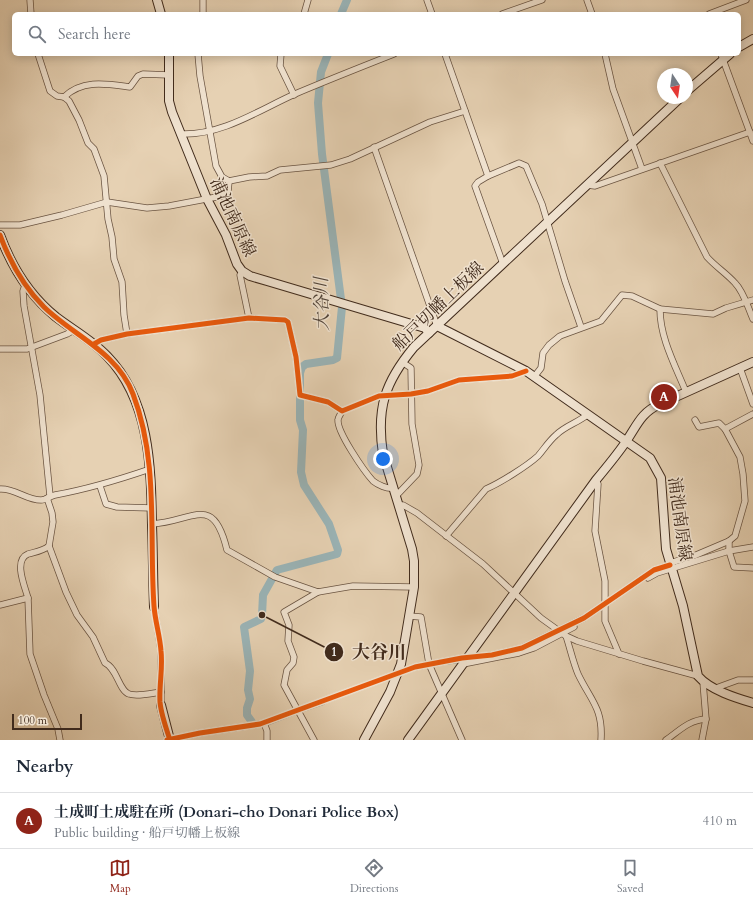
<!DOCTYPE html>
<html lang="en">
<head>
<meta charset="utf-8">
<style>
	body { margin:0; font-family:Cardo,"Noto Serif JP",serif; background:#f6f6f7; color:#1f2937 }
	.compass { position:absolute; left:657px; top:68px; width:36px; height:36px; border-radius:50%; background:#fff; box-shadow:0 2px 10px #0003; rotate:167deg }
	.scale { position:absolute; left:12px; bottom:10px; width:70px; box-sizing:border-box; padding-left:4px; border:2px solid #412b1c; border-top:0; font-size:11px; line-height:14px; white-space:nowrap; color:#412b1c; -webkit-text-stroke:3px #efe1ce; paint-order:stroke }
	.you { position:absolute; left:383px; top:459px; width:14px; height:14px; margin:-10px; border:3px solid #fff; border-radius:50%; background:#1a73e8; box-shadow:0 0 0 6px #1a73e833 }
	.badge { display:grid; place-items:center; width:26px; height:26px; border-radius:50%; background:#8f2418; color:#fff; font-size:13px; font-weight:700 }
	.pin { position:absolute; translate:-50% -50%; border:2px solid #fff; box-shadow:0 1px 4px #0006 }
	.list { margin:0; padding:0; list-style:none }
	h2 { display:flex; justify-content:space-between; align-items:center; height:52px; margin:0; padding:0 16px; font-size:17px }
	h2 small { font-size:13px; font-weight:400; color:#747a83 }
	.list li { display:grid; grid-template-columns:26px 1fr auto; gap:12px; align-items:center; box-sizing:border-box; height:56px; padding:0 16px; border-top:1px solid #e0e1e3 }
	.list b { display:block; font-size:15px; white-space:nowrap }
	.list p { margin:0; font-size:13px; white-space:nowrap; color:#747a83 }
	.list em { font-size:13px; font-style:normal; color:#747a83 }
	.icon { flex:none; width:22px; height:22px; fill:none; stroke:currentColor; stroke-width:2; stroke-linecap:round; stroke-linejoin:round }
	.map { position:relative; flex:none; width:753px; height:740px; overflow:hidden }
	.search { position:absolute; background:#fff; box-shadow:0 2px 10px #0003; left:12px; right:12px; top:12px; height:44px; display:flex; align-items:center; gap:10px; box-sizing:border-box; padding:0 14px; border-radius:6px; color:#747a83; font-size:15px }
	.sheet { height:108px; background:#fff }
	nav { display:flex; justify-content:space-around; align-items:center; box-sizing:border-box; height:56px; border-top:1px solid #e0e1e3; background:#fff; font-size:11px; color:#747a83 }
	nav a { display:grid; justify-items:center; gap:2px }
	nav .on { color:#8f2418 }
	.map>svg:first-child { display:block }
</style>
</head>
<body>
<div class="map">
<svg width="753" height="740" viewBox="0 0 753 740">
	<rect width="100%" height="100%" fill="#e6d1b3"/>
	<filter id="stains"><feTurbulence type="fractalNoise" baseFrequency=".005" numOctaves="4"/><feColorMatrix values="0 0 0 0 .2 0 0 0 0 .09 0 0 0 0 .02 0 0 0 .5 -.17"/></filter>
	<radialGradient id="worn" r=".72"><stop offset=".6" stop-color="#630" stop-opacity="0"/><stop offset="1" stop-color="#630" stop-opacity=".3"/></radialGradient>
	<g fill="none" stroke-linecap="round" stroke-linejoin="round">
		<!-- stream -->
		<g stroke="#767d79" stroke-width="1.5">
			<path d="M447,664L461,662"/>
			<path d="M301,712L324,704"/>
			<path d="M267,725L298,713"/>
			<path d="M217,733L246,729"/>
		</g>
		<!-- river -->
		<g stroke="#9ab4b7" stroke-width="8">
			<path d="M341,14L347,0"/>
			<path d="M252,722L247,715V708L250,699L248,690L250,671L244,627L261,619L262,615L263,595L277,570L337,554L338,550L329,524L304,485L301,472L303,430L300,420V373L302,367L306,364L333,360L337,358L342,307L322,154L318,103L321,72L328,54"/>
		</g>
		<!-- street casing -->
		<g stroke="#6a5442" stroke-width="7">
			<g id="street">
				<path d="M30,0L31,14"/>
				<path d="M427,0L432,14"/>
				<path d="M587,0L592,14"/>
				<path d="M203,14V0"/>
				<path d="M304,14L308,0"/>
				<path d="M502,14L542,0"/>
				<path d="M709,14L746,0"/>
				<path d="M38,54L50,91L57,96L64,97L69,101L79,120L88,143L94,149L104,176L108,219L112,237L114,259L122,282L124,315L127,334"/>
				<path d="M198,54L200,76L216,166L222,177L229,181L249,177L267,176L280,170L331,165L350,159L430,122L465,111"/>
				<path d="M281,54L280,66L294,95"/>
				<path d="M445,54L488,176L478,182L475,186L503,264"/>
				<path d="M605,54L613,89L642,169"/>
				<path d="M721,54L753,141"/>
				<path d="M64,97C83,79 107,84 130,87L138,76L143,74L169,75"/>
				<path d="M182,134C223,135 259,110 295,94C328,80 361,67 394,54"/>
				<path d="M374,147L437,326"/>
				<path d="M660,163L707,257C716,267 726,273 735,283C744,292 748,308 753,319"/>
				<path d="M488,176L519,163L526,166L542,204L565,281L581,327"/>
				<path d="M587,185L595,186L750,132"/>
				<path d="M0,225H20L62,215L107,202L147,208L169,206L222,196L228,192L229,181"/>
				<path d="M242,271L240,275L249,318"/>
				<path d="M25,285L23,291L24,306L40,395L50,496"/>
				<path d="M660,309C660,338 675,365 686,392"/>
				<path d="M94,344L101,340L127,334L249,318L285,320L288,322L296,357L300,395L328,402L342,411L379,396L411,394L428,391L459,380L512,376L526,371"/>
				<path d="M0,349H27L67,334L74,330"/>
				<path d="M740,368L753,404"/>
				<path d="M534,377L541,368L543,353L549,345L560,336L601,321L622,295L632,296L660,309L713,314L726,308L753,300"/>
				<path d="M342,411C341,414 338,417 338,420C337,432 364,471 373,481C378,485 387,489 393,488"/>
				<path d="M725,429L753,414"/>
				<path d="M596,480L598,484L595,531L605,581V621L619,654"/>
				<path d="M100,486L106,504L117,507L152,508"/>
				<path d="M0,489C15,488 26,500 41,500C46,500 50,496 55,495C88,489 118,480 150,469"/>
				<path d="M396,496L417,474L419,465L412,424L411,368L402,362"/>
				<path d="M47,498L52,513L53,522L49,546L66,592L77,615L93,637L105,663C117,668 119,691 129,694C138,697 152,693 161,692"/>
				<path d="M399,506L403,505L417,513L483,564L541,618L566,636L577,641L643,661L698,676"/>
				<path d="M152,524C193,522 213,492 227,550L275,577L318,592L353,586L414,587"/>
				<path d="M446,536L486,489C500,483 527,466 538,456C544,449 549,441 556,435C565,426 577,423 587,415"/>
				<path d="M729,541V551L734,567L753,568"/>
				<path d="M670,563L696,555L729,541L735,536L745,501L743,474L740,457L725,429L719,423L699,427L695,420"/>
				<path d="M648,578L657,573L729,551L753,547"/>
				<path d="M28,598L30,654L44,695L58,729L60,740"/>
				<path d="M0,605L28,598C25,587 13,560 28,554C35,552 43,551 49,546"/>
				<path d="M154,607L161,651V705"/>
				<path d="M409,616L421,617L429,664L462,740"/>
				<path d="M566,636C570,648 573,662 578,674C591,701 603,708 601,740"/>
				<path d="M463,664L519,653L534,648L574,627"/>
				<path d="M716,688L738,680H753"/>
				<path d="M264,723L267,731V740"/>
				<path d="M167,740L200,733L260,724L415,667L462,658L492,655L522,648L584,618L654,570L670,565"/>
				<path d="M314,740L284,685L287,670L293,663L294,657L288,641L289,625L284,612L318,592"/>
				<path d="M666,740C679,731 689,720 706,719"/>
				<path d="M702,740L706,719L703,682"/>
			</g>
		</g>
		<!-- secondary casing -->
		<g stroke="#412b1c" stroke-width="10">
			<g id="secondary">
				<path d="M157,0L161,14"/>
				<path d="M739,47L753,39"/>
				<path d="M169,54V101L172,112L207,199L226,235L237,264L242,271L250,276L267,281L425,328L429,333"/>
				<path d="M687,91L730,54"/>
				<path d="M0,235C12,268 29,295 56,317C73,330 92,340 107,356C150,400 151,467 152,525C153,552 153,579 154,607"/>
				<path d="M437,326L526,371L650,458L661,478L666,549L683,606L698,676C710,690 736,698 753,703"/>
				<path d="M161,705L170,740"/>
				<path d="M364,740L390,692L401,664L414,587V561L412,549L383,454C376,408 385,382 414,347L680,98"/>
				<path d="M408,740L596,480C606,468 616,456 625,443C637,426 640,413 660,404L753,362"/>
			</g>
		</g>
		<!-- street -->
		<use href="#street" stroke="#efe1ce" stroke-width="5.5"/>
		<!-- secondary -->
		<use href="#secondary" stroke="#efe1ce" stroke-width="8"/>
		<!-- cycleway casing -->
		<g stroke="#efe1ce" stroke-width="8">
			<g id="cycleway">
				<path d="M0,235C10,262 23,286 44,307C74,336 117,352 133,394C159,462 149,535 154,606C155,621 160,636 161,651C163,668 159,685 160,702C161,714 166,728 170,740"/>
				<path d="M94,344L101,340L127,334L249,318L285,320L288,322L296,357L300,395L328,402L342,411L379,396L411,394L428,391L459,380L512,376L526,371"/>
				<path d="M167,740L200,733L260,724L415,667L462,658L492,655L522,648L584,618L654,570L670,565"/>
			</g>
		</g>
		<!-- cycleway -->
		<use href="#cycleway" stroke="#e8590c" stroke-width="5"/>
	</g>
	<g text-anchor="middle" dominant-baseline="central" stroke-width="3" stroke-linejoin="round" paint-order="stroke">
		<!-- street labels -->
		<g font-size="17" fill="#412b1c" stroke="#efe1ce">
			<text transform="translate(233 217) rotate(65)">浦池南原線</text>
			<text transform="translate(438 306) rotate(-44)">船戸切幡上板線</text>
			<text transform="translate(680 519) rotate(82)">浦池南原線</text>
		</g>
		<!-- water labels -->
		<g font-size="18" font-style="italic" fill="#53463b" stroke="#efe1ce">
			<text transform="translate(322 304) rotate(-91)">大谷川</text>
		</g>
	</g>
	<!-- callouts -->
	<path fill="none" stroke="#412b1c" stroke-width="1.5" d="M262 615L334 652"/>
	<g fill="#412b1c" stroke="#efe1ce" stroke-width="1.5">
		<circle cx="262" cy="615" r="4"/>
		<circle cx="334" cy="652" r="10"/>
	</g>
	<g font-size="12" text-anchor="middle" font-weight="bold" fill="#fff">
		<text x="334" y="656">1</text>
	</g>
	<g font-size="18" text-anchor="middle" font-weight="bold" fill="#412b1c" stroke="#efe1ce" stroke-width="3" stroke-linejoin="round" paint-order="stroke">
		<text x="379" y="658">大谷川</text>
	</g>
	<rect width="100%" height="100%" filter="url(#stains)"/>
	<rect width="100%" height="100%" fill="url(#worn)"/>
</svg>
<svg class="compass" viewBox="-18 -18 36 36"><path d="M0-13l5 13h-10z" fill="#e53935"/><path d="M0 13l5-13h-10z" fill="#747a83"/></svg>
<div class="scale">100 m</div>
<div class="you"></div>
<div class="pin badge" style="left:664px;top:397px">A</div>
<div class="search"><svg class="icon" aria-label="search" viewBox="0 0 24 24"><circle cx="10" cy="10" r="6"/><path d="M15 15l6 6"/></svg>Search here</div>
</div>
<section class="sheet">
<h2>Nearby<small></small></h2>
<ul class="list">
<li><span class="badge">A</span><div><b>土成町土成駐在所 (Donari-cho Donari Police Box)</b><p>Public building · 船戸切幡上板線</p></div><em>410 m</em></li>
</ul>
</section>
<nav>
<a class="on"><svg class="icon" aria-label="map" viewBox="0 0 24 24"><path d="M3 6l6-2 6 2 6-2v14l-6 2-6-2-6 2zM9 4v14M15 6v14"/></svg>Map</a>
<a><svg class="icon" aria-label="directions" viewBox="0 0 24 24"><path d="M12 3l9 9-9 9-9-9zM9 14v-3h6M13 9l2 2-2 2"/></svg>Directions</a>
<a><svg class="icon" aria-label="saved" viewBox="0 0 24 24"><path d="M7 4h10v16l-5-4-5 4z"/></svg>Saved</a>
</nav>
</body>
</html>
